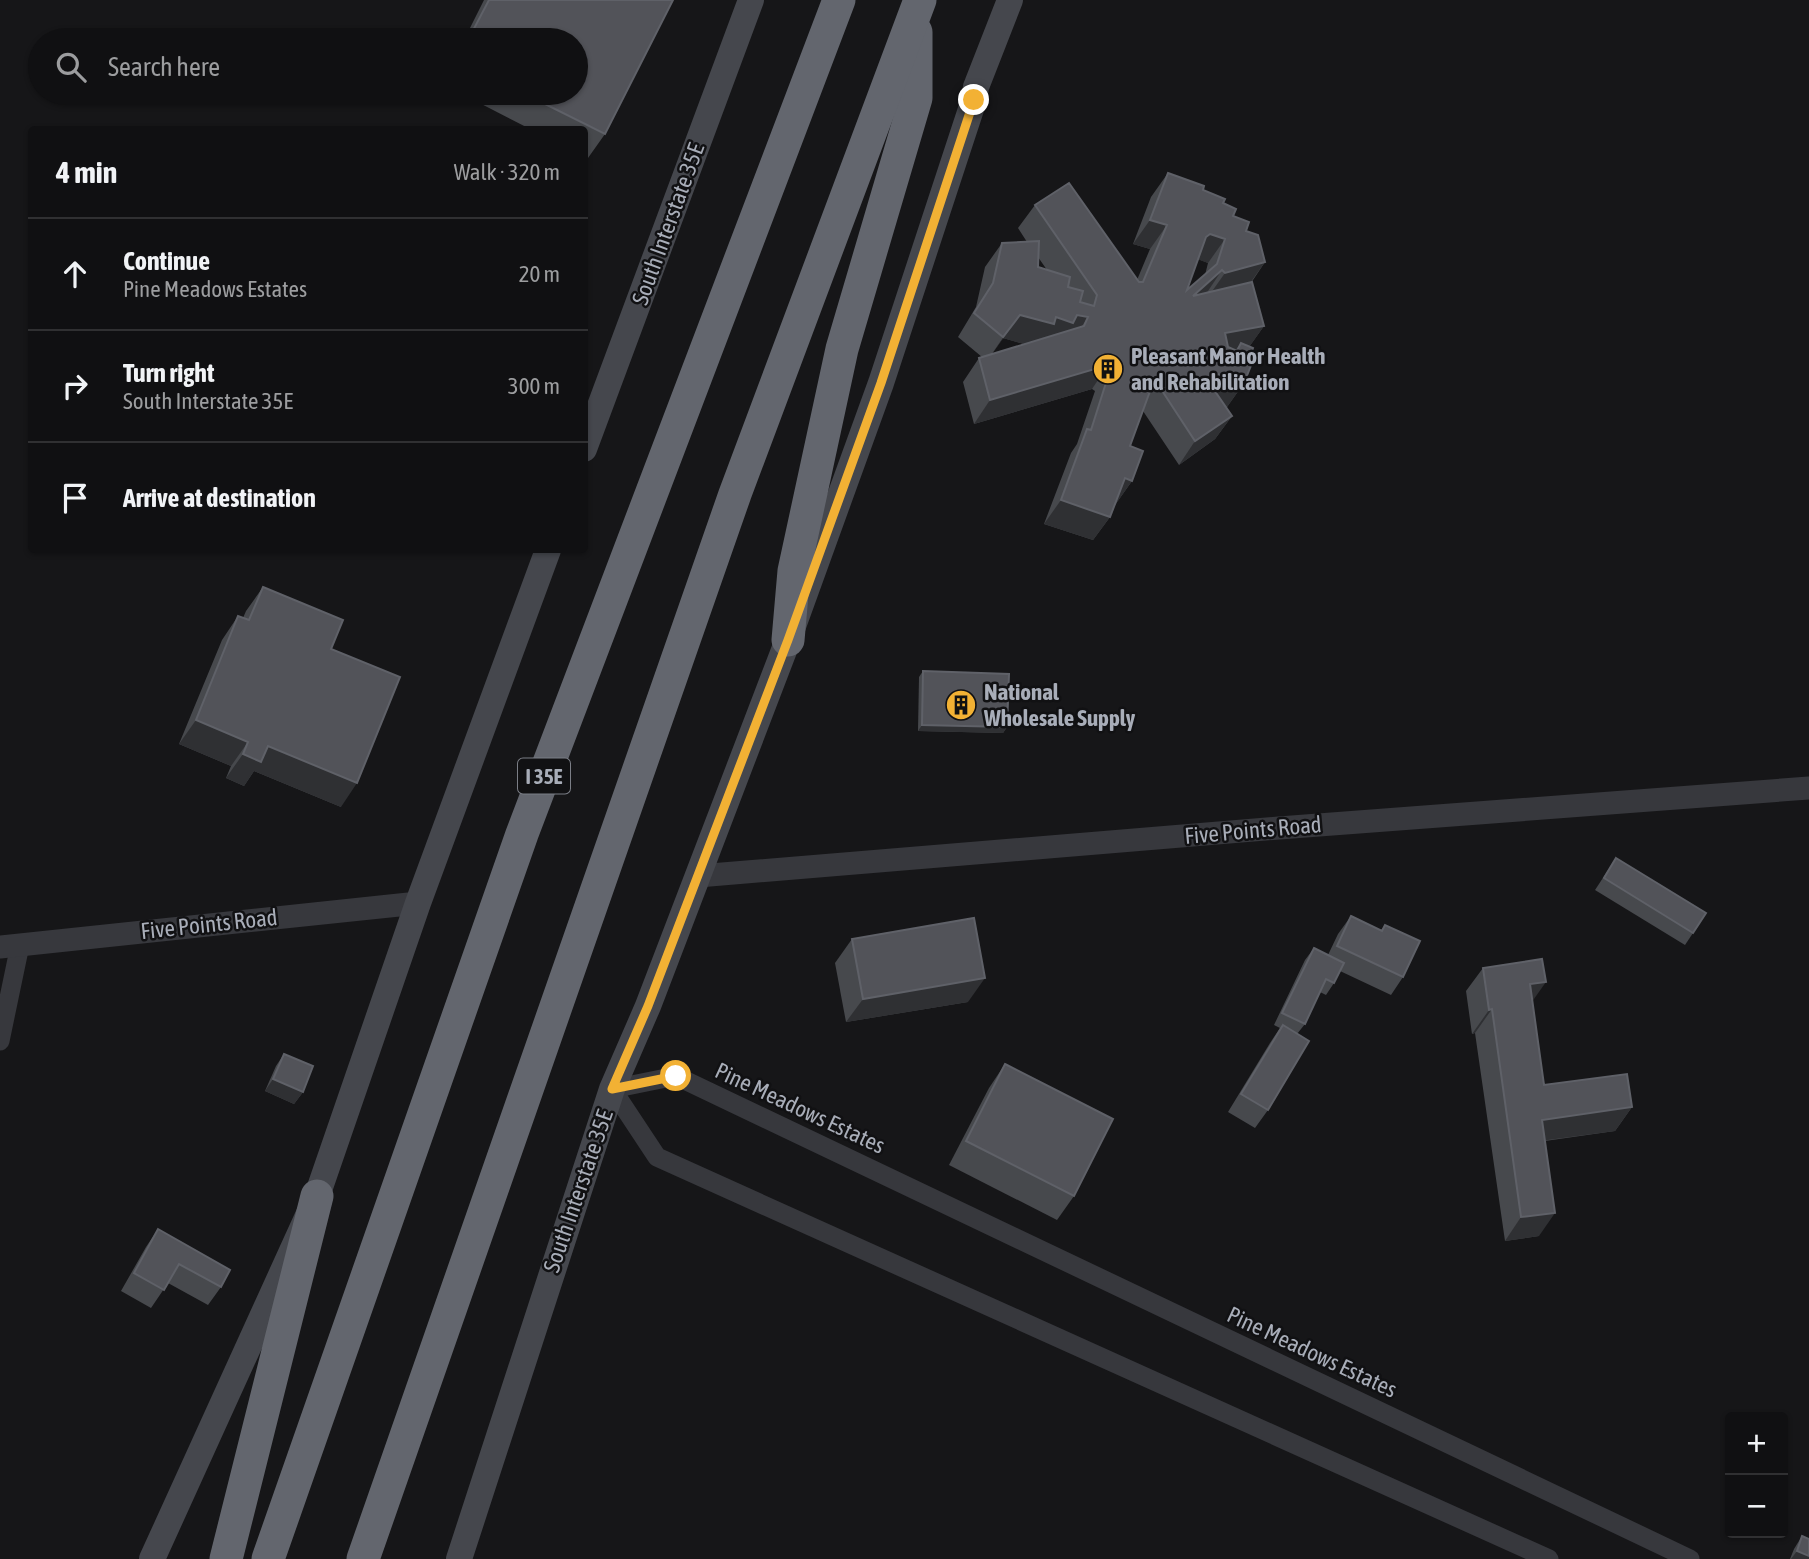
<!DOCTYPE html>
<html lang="en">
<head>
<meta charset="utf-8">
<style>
	body { margin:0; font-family:"Asap Condensed",sans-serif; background:#19191b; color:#f1f3f6 }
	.controls { position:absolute; right:21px; bottom:21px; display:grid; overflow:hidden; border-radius:7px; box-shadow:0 2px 5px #0004 }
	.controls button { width:63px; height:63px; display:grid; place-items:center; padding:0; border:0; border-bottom:2px solid #303032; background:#101012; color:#f1f3f6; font:35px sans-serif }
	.stop { position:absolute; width:21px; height:21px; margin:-16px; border:5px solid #f2b134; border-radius:50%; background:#fff }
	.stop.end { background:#f2b134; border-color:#fff; box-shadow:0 2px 7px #0008 }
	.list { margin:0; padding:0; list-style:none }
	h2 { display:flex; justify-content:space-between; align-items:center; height:91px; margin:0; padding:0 28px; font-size:30px }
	h2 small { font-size:23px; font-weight:400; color:#9c9d9f }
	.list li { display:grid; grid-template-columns:46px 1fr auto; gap:21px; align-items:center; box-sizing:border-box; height:112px; padding:0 28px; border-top:2px solid #303032 }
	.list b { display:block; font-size:26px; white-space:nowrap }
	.list p { margin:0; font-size:23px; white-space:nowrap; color:#9c9d9f }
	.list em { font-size:23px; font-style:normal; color:#9c9d9f }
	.icon { flex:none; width:38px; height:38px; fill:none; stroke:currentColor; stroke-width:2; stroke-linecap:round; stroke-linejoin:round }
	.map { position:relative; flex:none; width:1809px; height:1559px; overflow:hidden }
	.search { position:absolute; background:#101012; box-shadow:0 2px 5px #0004; left:28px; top:28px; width:560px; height:77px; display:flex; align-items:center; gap:18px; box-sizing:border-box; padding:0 24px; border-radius:38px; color:#9c9d9f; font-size:26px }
	.panel { position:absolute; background:#101012; box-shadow:0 2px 5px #0004; left:28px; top:126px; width:560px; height:427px; border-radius:7px }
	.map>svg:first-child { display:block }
</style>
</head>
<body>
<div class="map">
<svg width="1809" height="1559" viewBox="0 0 1809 1559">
	<rect width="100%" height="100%" fill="#161618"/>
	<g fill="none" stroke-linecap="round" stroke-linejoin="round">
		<!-- minor -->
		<g stroke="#37383d" stroke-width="19">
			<path d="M0,1041L20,945"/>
			<path d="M1549,1559L657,1157L612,1089L676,1076L1690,1559"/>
		</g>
		<!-- tertiary -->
		<g stroke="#37383d" stroke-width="23">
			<path d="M698,876L1279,828L1809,788"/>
			<path d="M0,947L418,903"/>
		</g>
		<!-- secondary -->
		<g stroke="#45474d" stroke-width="26">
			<path d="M584,449L751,0"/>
			<path d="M152,1559L317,1196L418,903L548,550"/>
			<path d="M459,1559L612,1089L648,1006L788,640L881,383L974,100L976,87L1010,0"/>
		</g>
		<!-- motorway -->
		<g stroke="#63666e" stroke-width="33">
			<path d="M788,640L794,571L842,349L916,98V32"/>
			<path d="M226,1559L317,1196"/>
			<path d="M268,1559L522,834L839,0"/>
			<path d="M363,1559L735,494L920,0"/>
		</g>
	</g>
	<!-- wall -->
	<g fill="#47494d" fill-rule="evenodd">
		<path d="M484,0H673L605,134L588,158L584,156V130H532L460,93H576V40H464Z"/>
		<path d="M1168,173L1203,190L1223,203L1246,231L1265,262L1251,283L1264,326L1249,347L1250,356L1244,383L1227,407H1226L1232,416L1215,439L1179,465L1143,411L1130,446L1132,481L1115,505H1114L1110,517L1093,540L1044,524L1071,453L1077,444L1095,391L1092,389L974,424L963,382L979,358L982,357L958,337L976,307L985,267L1002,243L1027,242L1018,228L1035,205L1137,280L1150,249L1133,244L1151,197ZM1038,257L1047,270L1038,267ZM1198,259L1208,263L1205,275L1187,290ZM1003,338L1024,344L992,354Z"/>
		<path d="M263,587L331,649L341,807L254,771L244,786L226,778L231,766L179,744L222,640L238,616L243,618L246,611Z"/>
		<path d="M923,671L1007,727L1003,733L918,731L919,677Z"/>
		<path d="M1616,858L1693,933L1685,945L1595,890Z"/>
		<path d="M1351,916L1381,930L1385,925L1403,977L1391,995L1340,971L1334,983L1326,995L1320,992L1305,1024L1297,1034L1268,1110L1255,1128L1228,1112L1270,1043L1280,1028L1274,1025L1305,960L1314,948L1328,955L1338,934Z"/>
		<path d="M852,939L968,1002L846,1022L835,963Z"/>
		<path d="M1483,968L1532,1001L1544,1085L1632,1107L1615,1131L1545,1141L1539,1236L1505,1241L1475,1033L1472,1034L1466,991Z"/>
		<path d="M284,1054L303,1092L294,1104L265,1091L276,1066Z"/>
		<path d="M1005,1064L1074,1196L1057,1220L949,1165L989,1088Z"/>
		<path d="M158,1229L221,1287L208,1305L168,1283L151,1308L121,1291L146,1247Z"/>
		<path d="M1802,1536L1809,1559H1790L1794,1549Z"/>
	</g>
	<!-- shaded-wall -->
	<g fill="#2f3033">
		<path d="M1150,220L1167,225L1150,249L1133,244Z"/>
		<path d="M1210,234L1225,239L1208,263L1194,258L1206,237Z"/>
		<path d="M1265,262L1248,286L1208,297L1225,273Z"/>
		<path d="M1222,270L1206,294L1193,296Z"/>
		<path d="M1020,315L1056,317L1077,315L1088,317L1072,341L1037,348L1003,338L987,361Z"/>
		<path d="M1264,326L1247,350L1241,343L1234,352L1209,357L1225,333Z"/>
		<path d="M1108,365L1092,389L974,424L990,400Z"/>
		<path d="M1218,374L1244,383L1227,407L1201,398L1208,381Z"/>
		<path d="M1232,416L1215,439L1179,465L1195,441Z"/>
		<path d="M1125,478L1132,481L1115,505L1108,502Z"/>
		<path d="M1061,500L1110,517L1093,540L1044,524Z"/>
		<path d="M196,720L248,742L231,766L179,744Z"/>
		<path d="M922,725L1007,727L1003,733L918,731Z"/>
		<path d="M268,746L357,783L341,807L254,771L244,786L226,778L243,754Z"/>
		<path d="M985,978L968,1002L846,1022L863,999Z"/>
		<path d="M1546,982L1529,1006L1530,984Z"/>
		<path d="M1492,1009L1475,1033L1472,1034L1489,1010Z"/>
		<path d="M273,1079L303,1092L294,1104L265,1091Z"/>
		<path d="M1632,1107L1615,1131L1525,1143L1542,1120Z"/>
		<path d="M1555,1213L1539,1236L1505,1241L1521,1217Z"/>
		<path d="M1797,1551L1809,1556V1559H1791Z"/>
	</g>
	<!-- building -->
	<g fill="#525359" stroke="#5f6168" stroke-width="2" fill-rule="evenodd">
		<path d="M489,0H673L605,134L523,93H576V40H468Z"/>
		<path d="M1168,173L1204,186L1203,190L1225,199L1223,203L1236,209L1233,216L1249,222L1246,231L1258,235L1265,262L1225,273L1222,270L1193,296L1252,282L1264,326L1225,333L1228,347L1237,351L1241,343L1253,348L1250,356L1254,358L1244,383L1218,374L1208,381L1232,416L1195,441L1157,383H1153L1130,446L1143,451L1132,481L1125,478L1110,517L1061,500L1087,429L1091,430L1111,367L1108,365L990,400L979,358L1084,326L1088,317L1077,315L1073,323L1056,317L1054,324L1020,315L1003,337L974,313L993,283L1002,243L1039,241L1038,267L1070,277L1068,287L1083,291L1080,302L1094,306L1097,295L1035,205L1069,183L1139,282H1143L1167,225L1150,220ZM1210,234L1225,239L1217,264L1187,290L1206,237Z"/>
		<path d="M263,587L343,620L331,649L400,677L357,783L268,746L261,762L243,754L248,742L196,720L238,616L249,620Z"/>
		<path d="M923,671L1009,674L1007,727L922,725Z"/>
		<path d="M1616,858L1706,913L1693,933L1604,878Z"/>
		<path d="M1351,916L1382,931L1385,925L1420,941L1403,977L1337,946Z"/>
		<path d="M974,918L985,978L863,999L852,939Z"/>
		<path d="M1314,948L1344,963L1334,983L1326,979L1305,1024L1282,1013Z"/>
		<path d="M1542,959L1546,982L1530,984L1544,1085L1627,1074L1632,1107L1542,1120L1555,1213L1521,1217L1492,1009L1489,1010L1483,968Z"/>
		<path d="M1283,1025L1309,1041L1268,1110L1241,1094Z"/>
		<path d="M284,1054L313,1066L303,1092L273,1079Z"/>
		<path d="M1005,1064L1113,1119L1074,1196L966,1141Z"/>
		<path d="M158,1229L230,1270L221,1287L179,1264L164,1290L134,1273Z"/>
		<path d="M1802,1536L1809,1539V1556L1797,1551Z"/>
	</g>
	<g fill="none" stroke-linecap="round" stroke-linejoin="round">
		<!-- route -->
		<path stroke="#f2b134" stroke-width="9" d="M676,1076L612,1089L648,1006L788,640L881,383L974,100"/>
	</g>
	<!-- icons -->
	<defs>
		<g id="building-disc" transform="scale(1.575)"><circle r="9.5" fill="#f2b134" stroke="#111113"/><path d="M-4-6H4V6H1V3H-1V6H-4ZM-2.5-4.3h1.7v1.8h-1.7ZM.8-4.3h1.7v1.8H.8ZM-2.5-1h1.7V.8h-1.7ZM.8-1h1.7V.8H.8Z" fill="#111"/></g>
	</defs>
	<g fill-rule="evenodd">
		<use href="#building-disc" x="1108" y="369"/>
		<use href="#building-disc" x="961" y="705"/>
	</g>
	<g text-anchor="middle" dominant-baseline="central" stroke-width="5" stroke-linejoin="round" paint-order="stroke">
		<!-- shield labels -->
		<rect fill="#111113" stroke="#7b7e86" stroke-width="2" x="518" y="758.5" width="52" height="35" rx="5"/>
		<g font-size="21" font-weight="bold" fill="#a8adb8">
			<text x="544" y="776">I 35E</text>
		</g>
		<!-- street labels -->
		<g font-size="23" fill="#a8adb8" stroke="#111113">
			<text transform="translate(668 224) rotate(-70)">South Interstate 35E</text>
			<text transform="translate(1253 830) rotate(-5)">Five Points Road</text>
			<text transform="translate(209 924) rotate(-6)">Five Points Road</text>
			<text transform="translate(800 1108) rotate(25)">Pine Meadows Estates</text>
			<text transform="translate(578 1191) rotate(-71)">South Interstate 35E</text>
			<text transform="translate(1312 1352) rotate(25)">Pine Meadows Estates</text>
		</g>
		<!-- poi labels -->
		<g font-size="23" font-weight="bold" fill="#a8adb8" stroke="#111113" text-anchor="start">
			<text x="1131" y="356">Pleasant Manor Health<tspan x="1131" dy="26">and Rehabilitation</tspan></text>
			<text x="984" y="692">National<tspan x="984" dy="26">Wholesale Supply</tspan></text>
		</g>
	</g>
</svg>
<div class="controls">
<button>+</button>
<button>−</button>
</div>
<div class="stop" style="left:676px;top:1076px"></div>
<div class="stop end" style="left:974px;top:100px"></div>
<div class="search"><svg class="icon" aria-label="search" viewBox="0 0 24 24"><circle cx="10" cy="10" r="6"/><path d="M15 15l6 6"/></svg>Search here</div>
<section class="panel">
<h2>4 min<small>Walk · 320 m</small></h2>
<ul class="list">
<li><svg class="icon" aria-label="ahead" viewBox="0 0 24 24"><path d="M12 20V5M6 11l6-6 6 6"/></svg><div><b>Continue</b><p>Pine Meadows Estates</p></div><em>20 m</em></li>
<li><svg class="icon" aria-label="right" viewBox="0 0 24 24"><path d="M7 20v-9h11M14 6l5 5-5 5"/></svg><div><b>Turn right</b><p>South Interstate 35E</p></div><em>300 m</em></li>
<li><svg class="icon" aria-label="arrive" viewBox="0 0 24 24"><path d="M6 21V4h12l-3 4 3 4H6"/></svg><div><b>Arrive at destination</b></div></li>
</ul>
</section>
</div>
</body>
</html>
